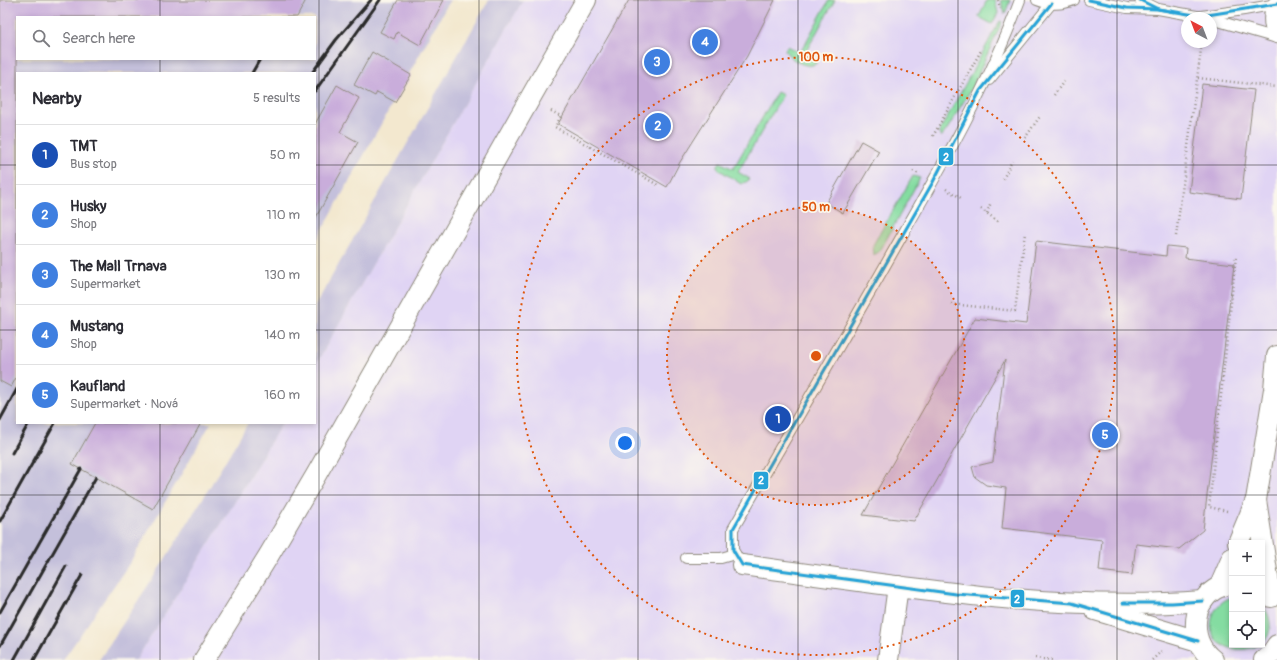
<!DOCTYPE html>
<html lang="en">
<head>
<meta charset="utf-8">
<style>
	body { margin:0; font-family:Pangolin,sans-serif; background:#f7f7f7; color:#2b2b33 }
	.controls { position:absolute; right:12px; bottom:12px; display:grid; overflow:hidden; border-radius:0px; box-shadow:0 2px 6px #0003 }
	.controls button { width:36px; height:36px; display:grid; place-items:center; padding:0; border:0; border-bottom:1px solid #e1e1e2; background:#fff; color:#2b2b33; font:20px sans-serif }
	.compass { position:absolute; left:1181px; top:12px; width:36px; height:36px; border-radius:50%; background:#fff; box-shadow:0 2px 6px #0003; rotate:318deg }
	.you { position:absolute; left:625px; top:443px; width:14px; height:14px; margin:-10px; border:3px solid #fff; border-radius:50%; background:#1a73e8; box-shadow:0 0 0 6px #1a73e833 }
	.badge { display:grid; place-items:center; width:26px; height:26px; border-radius:50%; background:#2563eb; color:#fff; font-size:13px; font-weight:700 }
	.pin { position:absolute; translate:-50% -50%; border:2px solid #fff; box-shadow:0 1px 4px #0006 }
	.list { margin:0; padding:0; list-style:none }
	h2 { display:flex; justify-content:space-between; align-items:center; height:52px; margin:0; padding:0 16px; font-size:17px }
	h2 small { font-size:13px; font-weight:400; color:#7c7c81 }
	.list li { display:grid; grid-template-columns:26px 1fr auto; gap:12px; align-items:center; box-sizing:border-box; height:60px; padding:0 16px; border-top:1px solid #e1e1e2 }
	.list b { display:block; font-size:15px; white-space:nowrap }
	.list p { margin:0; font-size:13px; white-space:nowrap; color:#7c7c81 }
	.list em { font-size:13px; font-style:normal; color:#7c7c81 }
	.icon { flex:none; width:22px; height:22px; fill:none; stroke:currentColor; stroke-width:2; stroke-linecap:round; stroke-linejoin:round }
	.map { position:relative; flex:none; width:1277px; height:660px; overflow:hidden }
	.search { position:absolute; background:#fff; box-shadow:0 2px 6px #0003; left:16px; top:16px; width:300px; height:44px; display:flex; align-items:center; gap:10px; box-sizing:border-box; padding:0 14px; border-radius:0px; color:#7c7c81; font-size:15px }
	.panel { position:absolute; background:#fff; box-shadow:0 2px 6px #0003; left:16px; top:72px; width:300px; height:352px; border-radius:0px }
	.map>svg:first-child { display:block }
</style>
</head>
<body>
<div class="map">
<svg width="1277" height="660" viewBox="0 0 1277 660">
	<rect width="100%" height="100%" fill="#fbf7ec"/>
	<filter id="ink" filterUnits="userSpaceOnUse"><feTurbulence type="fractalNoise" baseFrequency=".025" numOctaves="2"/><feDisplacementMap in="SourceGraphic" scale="8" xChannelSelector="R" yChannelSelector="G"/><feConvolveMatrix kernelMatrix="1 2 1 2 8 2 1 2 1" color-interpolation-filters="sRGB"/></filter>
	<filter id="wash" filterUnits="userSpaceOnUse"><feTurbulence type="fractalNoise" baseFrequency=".012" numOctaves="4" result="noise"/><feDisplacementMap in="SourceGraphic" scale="16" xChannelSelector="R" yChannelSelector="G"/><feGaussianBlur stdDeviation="0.9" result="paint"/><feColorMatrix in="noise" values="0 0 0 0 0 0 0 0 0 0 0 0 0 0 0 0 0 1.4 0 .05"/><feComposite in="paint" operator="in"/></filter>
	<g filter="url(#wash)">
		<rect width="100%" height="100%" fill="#f3e8cf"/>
		<!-- built -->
		<path fill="#e0d4f4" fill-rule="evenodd" d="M523,0H1277V660H136L230,510L282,423H315V366ZM1187,18H1211V42H1187ZM1232,543H1262V645H1232Z"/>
		<!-- industrial -->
		<g fill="#c4c0db" fill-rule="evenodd">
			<path d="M0,0H450L315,243V73H17V423H211L131,561L63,660H0ZM17,17H315V59H17Z"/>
			<path d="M489,0H523L315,366V306Z"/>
			<path d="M248,423H282L230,510L136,660H99L162,564L205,495Z"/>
		</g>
		<!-- green -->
		<g fill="#84dca1" stroke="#588466">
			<path d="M829,0H835L804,55L817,63C808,70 790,60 785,50L787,46L800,53Z"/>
			<path d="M987,0H995L998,13L992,24L979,17Z"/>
			<path d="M1001,0H1010L1005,14Z"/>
			<path d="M1000,21L1002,22L972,88L946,131L941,137L939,133L941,128Z"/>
			<path d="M777,92L783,95L738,172L750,179L746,182L741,184L718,169V165L720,162L733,169Z"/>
			<path d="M913,176L920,178L880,251L874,255L873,245Z"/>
			<path d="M1232,597V645H1262V605C1270,614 1272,625 1268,636C1253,660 1200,651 1213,615C1216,606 1223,600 1232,597Z"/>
		</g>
		<g id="blocks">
			<!-- building -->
			<g fill="#c9addb">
				<path d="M0,0H306L297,17H17V376L11,387L0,381Z"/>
				<path d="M398,0H444L420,45L397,32L394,39L380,32Z"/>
				<path d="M629,0H775L747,56L680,162L667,187L558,124Z"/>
				<path d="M372,52L411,75L395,102L377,92L375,96L354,85Z"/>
				<path d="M1202,84L1254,90L1241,199L1189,192Z"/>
				<path d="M337,85L359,98L340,132L358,142L315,219V124Z"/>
				<path d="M861,141L879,151L843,213L826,203Z"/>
				<path d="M1036,241L1166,256L1167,246L1186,248L1185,258L1234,264L1203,530L1179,549L1136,544L1132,575L1099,571L1102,540L1002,528L1006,488L986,485L975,477L972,467L993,462L1005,360L914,521L863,515L975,318L1026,324Z"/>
				<path d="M95,423H201L153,509L72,464Z"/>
			</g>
		</g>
	</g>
	<g filter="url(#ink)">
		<use href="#blocks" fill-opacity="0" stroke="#8f8a7d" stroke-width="1"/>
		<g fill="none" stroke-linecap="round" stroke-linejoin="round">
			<!-- lane casing -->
			<g stroke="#8f8a7d" stroke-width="12">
				<g id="lane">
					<path d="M1037,0C1049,5 1062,5 1074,0"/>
					<path d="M1089,0L1127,8L1158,9L1208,18"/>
					<path d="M1140,0L1156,8"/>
					<path d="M1201,16L1244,10L1277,4"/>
					<path d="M1211,19L1277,38"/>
					<path d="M989,80L1051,4"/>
					<path d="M686,558H721L735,554"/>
					<path d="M742,565L733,550V529C787,436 842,342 895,248C941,168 988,87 1020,0"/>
				</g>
			</g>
			<!-- street casing -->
			<g stroke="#8f8a7d" stroke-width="22">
				<g id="street">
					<path d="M1277,6C1273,15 1273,23 1277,33"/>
					<path d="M1256,500L1271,597"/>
					<path d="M1238,543L1256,500L1274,389L1277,356"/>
					<path d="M742,565C894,585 1048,613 1203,601"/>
					<path d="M1220,586L1232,558"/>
					<path d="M1095,610L1198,641"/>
					<path d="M204,660L269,555L316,475L586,0"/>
					<path d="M888,660L898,586"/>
					<path d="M1213,660C1190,642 1190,606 1214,590C1220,586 1226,585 1232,583"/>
					<path d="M1264,660L1271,654L1277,645"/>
				</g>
			</g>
			<!-- path -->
			<g stroke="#8f8a7d" stroke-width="2.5" stroke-dasharray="1 3" stroke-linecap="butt">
				<path d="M998,0L1000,8"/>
				<path d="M1198,78L1277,87"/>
				<path d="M1054,95L1064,81"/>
				<path d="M551,111L561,116L555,127L658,185"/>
				<path d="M933,136L982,49"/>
				<path d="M1025,138L1041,115"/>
				<path d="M913,171L919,174"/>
				<path d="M1003,179L1012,161"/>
				<path d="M946,189L961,198"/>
				<path d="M981,209L999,222"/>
				<path d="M987,213L991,202"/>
				<path d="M1176,236L1202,42"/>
				<path d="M951,304L1015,311L1025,233"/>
				<path d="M1227,511L1209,507L1236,256"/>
				<path d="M1035,658L1053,660"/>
				<path d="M1152,660L1162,651"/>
			</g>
			<!-- lane -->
			<use href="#lane" stroke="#fff" stroke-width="10"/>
			<!-- street -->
			<use href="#street" stroke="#fff" stroke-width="20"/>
			<!-- rail -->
			<g stroke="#2b2b2b" stroke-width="3">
				<path d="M252,73L260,59"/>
				<path d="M312,73L336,40L371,0"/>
				<path d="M315,91L380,0"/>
				<path d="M0,420L17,389"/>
				<path d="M12,453L29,423"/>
				<path d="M0,521L55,423"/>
				<path d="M0,612L81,469"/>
				<path d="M0,646L96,477"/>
				<path d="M14,660L66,566"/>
				<path d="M34,660L82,575"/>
			</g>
			<!-- bus-1 casing -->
			<g stroke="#fbf7ec" stroke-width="6">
				<g id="bus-1">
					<path d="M1089,0L1127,8L1158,9L1174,12"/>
					<path d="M1140,0L1158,9L1201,16L1277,4"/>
					<path d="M1051,4L980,91L933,182L733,529V550L742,565L956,594L1072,603L1198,641"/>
					<path d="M1123,603H1172L1203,601"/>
				</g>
			</g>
			<!-- bus-1 -->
			<use href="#bus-1" stroke="#26a3d8" stroke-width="3"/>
		</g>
	</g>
	<!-- grid -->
	<path fill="none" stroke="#2b2b2b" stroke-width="1" stroke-opacity="0.55" d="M160,0V17M319,0V660M479,0V660M638,0V660M798,0V660M958,0V660M1117,0V660M160,59V73M0,165H17M315,165H1277M0,330H17M315,330H1277M160,423V660M0,495H1277"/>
	<!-- distance rings -->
	<circle cx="816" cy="356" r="149" fill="#df570e" fill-opacity=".12"/>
	<g fill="none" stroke="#df570e" stroke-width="2" stroke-dasharray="2 4">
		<circle cx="816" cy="356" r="149"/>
		<circle cx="816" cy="356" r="299"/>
	</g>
	<circle cx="816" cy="356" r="6" fill="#df570e" stroke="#fbf7ec" stroke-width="2"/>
	<g font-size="12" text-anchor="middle" font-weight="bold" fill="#df570e" stroke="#fbf7ec" stroke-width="3.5" stroke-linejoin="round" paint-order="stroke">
		<text x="816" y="61">100 m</text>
		<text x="816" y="211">50 m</text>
	</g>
	<g stroke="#fbf7ec" stroke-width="1.5">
		<rect x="938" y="147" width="16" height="19" rx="4" fill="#26a3d8"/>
		<rect x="753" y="471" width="16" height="19" rx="4" fill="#26a3d8"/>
		<rect x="1010" y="589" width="15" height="19" rx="4" fill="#26a3d8"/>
	</g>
	<g font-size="11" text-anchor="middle" font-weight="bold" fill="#fff">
		<text x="946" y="161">2</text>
		<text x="761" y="484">2</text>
		<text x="1017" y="603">2</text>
	</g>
</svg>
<div class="controls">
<button>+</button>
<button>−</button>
<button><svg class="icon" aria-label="locate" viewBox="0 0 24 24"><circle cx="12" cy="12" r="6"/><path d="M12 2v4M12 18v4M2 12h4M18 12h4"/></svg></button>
</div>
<svg class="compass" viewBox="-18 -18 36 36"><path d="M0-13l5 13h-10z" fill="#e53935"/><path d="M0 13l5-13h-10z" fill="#7c7c81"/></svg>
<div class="you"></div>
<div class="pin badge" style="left:778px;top:419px;background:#1a4fb4">1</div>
<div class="pin badge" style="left:658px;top:126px;background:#3f7fe0">2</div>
<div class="pin badge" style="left:657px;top:62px;background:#3f7fe0">3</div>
<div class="pin badge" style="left:705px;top:42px;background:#3f7fe0">4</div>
<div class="pin badge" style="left:1105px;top:435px;background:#3f7fe0">5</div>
<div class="search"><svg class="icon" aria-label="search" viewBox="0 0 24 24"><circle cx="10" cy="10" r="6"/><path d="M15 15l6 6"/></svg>Search here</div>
<section class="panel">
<h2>Nearby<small>5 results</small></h2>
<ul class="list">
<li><span class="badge" style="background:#1a4fb4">1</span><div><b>TMT</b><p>Bus stop</p></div><em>50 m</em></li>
<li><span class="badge" style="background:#3f7fe0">2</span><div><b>Husky</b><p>Shop</p></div><em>110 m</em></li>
<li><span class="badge" style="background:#3f7fe0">3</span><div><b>The Mall Trnava</b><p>Supermarket</p></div><em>130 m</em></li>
<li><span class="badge" style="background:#3f7fe0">4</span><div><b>Mustang</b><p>Shop</p></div><em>140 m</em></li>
<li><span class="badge" style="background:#3f7fe0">5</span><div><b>Kaufland</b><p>Supermarket · Nová</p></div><em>160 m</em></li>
</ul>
</section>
</div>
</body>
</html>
